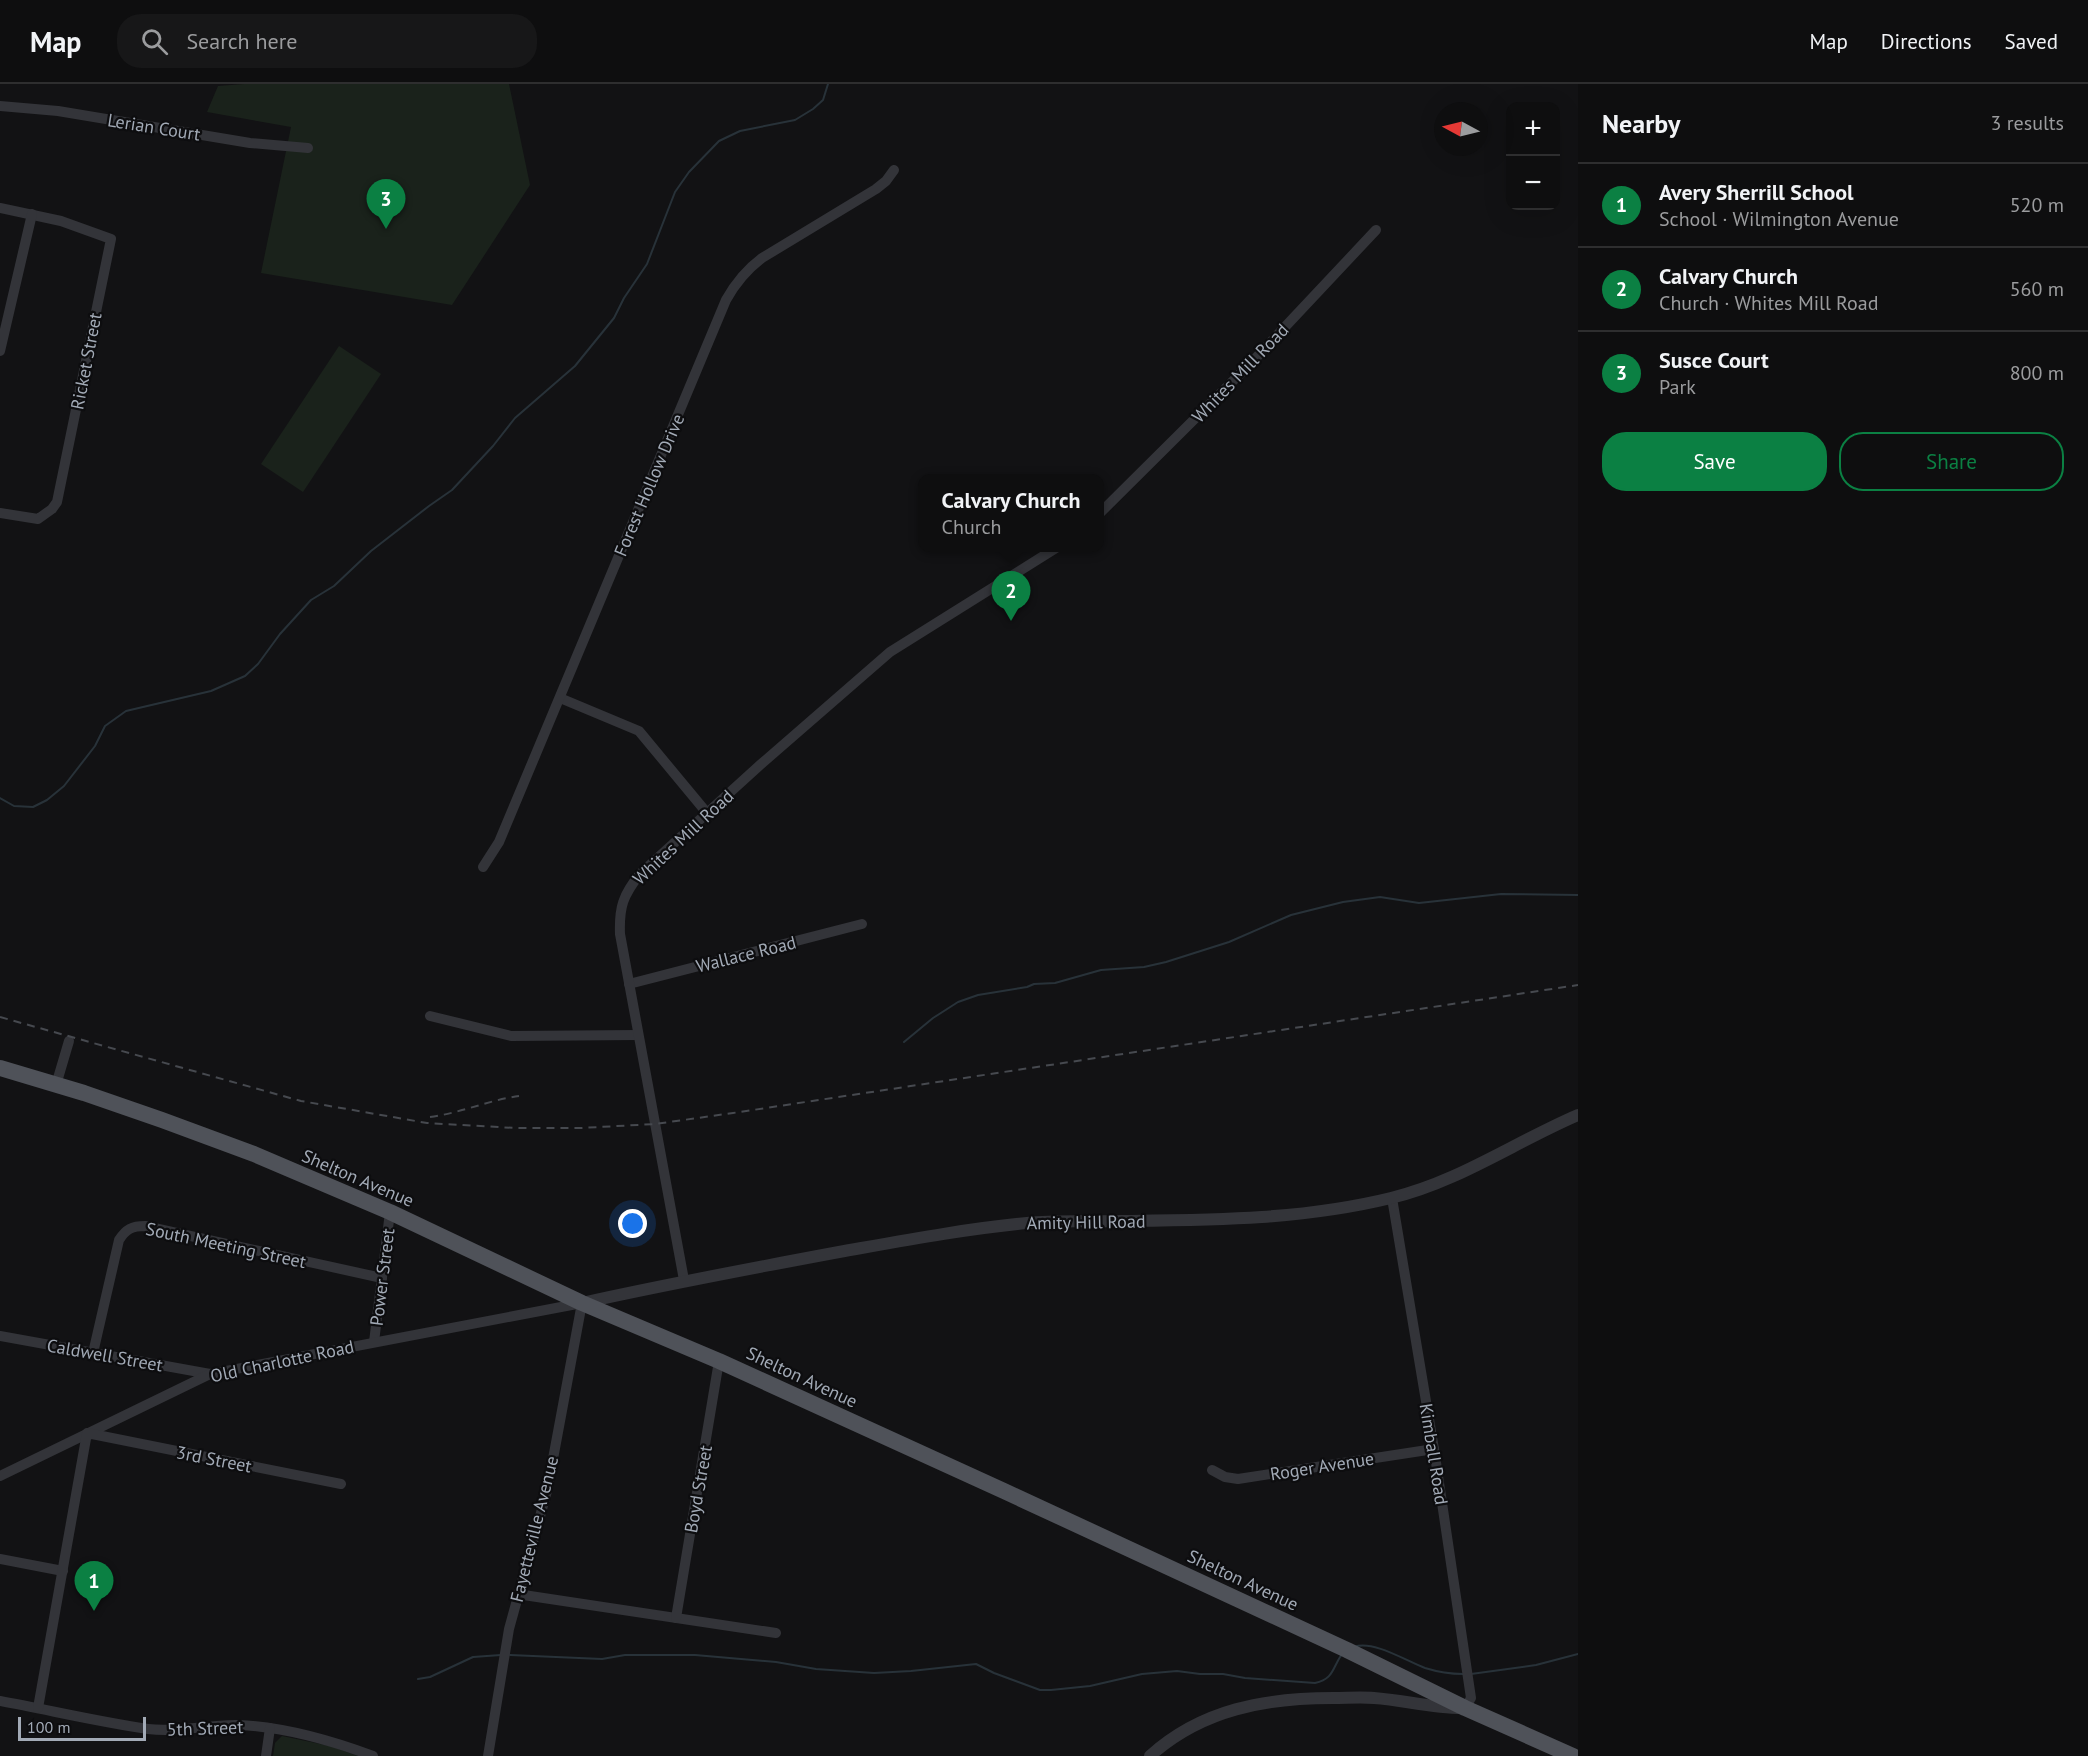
<!DOCTYPE html>
<html lang="en">
<head>
<meta charset="utf-8">
<style>
	body { margin:0; font-family:"PT Sans",sans-serif; background:#171718; color:#f1f3f6 }
	.controls { position:absolute; right:18px; top:18px; display:grid; overflow:hidden; border-radius:12px; box-shadow:0 6px 24px #0002 }
	.controls button { width:54px; height:54px; display:grid; place-items:center; padding:0; border:0; border-bottom:2px solid #2e2e2f; background:#0e0e0f; color:#f1f3f6; font:30px sans-serif }
	.compass { position:absolute; left:1434px; top:18px; width:54px; height:54px; border-radius:50%; background:#0e0e0f; box-shadow:0 6px 24px #0002; rotate:277deg }
	.scale { position:absolute; left:18px; bottom:15px; width:128px; box-sizing:border-box; padding-left:6px; border:3px solid #a2aab6; border-top:0; font-size:16px; line-height:21px; white-space:nowrap; color:#a2aab6; -webkit-text-stroke:4px #0d0d0f; paint-order:stroke }
	.you { position:absolute; left:633px; top:1140px; width:21px; height:21px; margin:-15px; border:4px solid #fff; border-radius:50%; background:#1a73e8; box-shadow:0 0 0 9px #1a73e833 }
	.badge { display:grid; place-items:center; width:39px; height:39px; border-radius:50%; background:#0b8043; color:#fff; font-size:20px; font-weight:700 }
	.pin { position:absolute; translate:-50% -50px; filter:drop-shadow(0 2px 3px #0008) }
	.pin::after { content:''; position:absolute; top:32px; width:21px; height:18px; background:inherit; clip-path:polygon(0 0,100% 0,50% 100%) }
	.popup { position:absolute; left:918px; top:390px; width:186px; height:78px; box-sizing:border-box; display:grid; place-content:center; border-radius:12px; background:#0e0e0f; filter:drop-shadow(0 2px 4px #0005); font-size:20px; white-space:nowrap; color:#9b9c9e }
	.popup b { font-size:22px; color:#f1f3f6 }
	.popup::after { content:''; position:absolute; left:50%; top:100%; margin-left:-12px; border:12px solid transparent; border-top-color:#0e0e0f }
	.list { margin:0; padding:0; list-style:none }
	h2 { display:flex; justify-content:space-between; align-items:center; height:78px; margin:0; padding:0 24px; font-size:26px }
	h2 small { font-size:20px; font-weight:400; color:#9b9c9e }
	.list li { display:grid; grid-template-columns:39px 1fr auto; gap:18px; align-items:center; box-sizing:border-box; height:84px; padding:0 24px; border-top:2px solid #2e2e2f }
	.list b { display:block; font-size:22px; white-space:nowrap }
	.list p { margin:0; font-size:20px; white-space:nowrap; color:#9b9c9e }
	.list em { font-size:20px; font-style:normal; color:#9b9c9e }
	.actions { display:flex; gap:12px; padding:18px 24px }
	.actions a { flex:1; padding:14px 0; border:2px solid #0b8043; border-radius:24px; text-align:center; font-size:21px; color:#0b8043 }
	.actions .main { background:#0b8043; color:#fff }
	.icon { flex:none; width:33px; height:33px; fill:none; stroke:currentColor; stroke-width:2; stroke-linecap:round; stroke-linejoin:round }
	.map { position:relative; flex:none; width:1578px; height:1672px; overflow:hidden }
	header { display:flex; align-items:center; gap:36px; box-sizing:border-box; height:84px; padding:0 30px; background:#0e0e0f; border-bottom:2px solid #2e2e2f }
	header strong { font-size:28px }
	nav { display:flex; gap:33px; margin-inline-start:auto; font-size:21px }
	.search { width:420px; height:54px; background:#171718; display:flex; align-items:center; gap:15px; box-sizing:border-box; padding:0 21px; border-radius:24px; color:#9b9c9e; font-size:22px }
	main { display:flex }
	aside { flex:1; background:#0e0e0f }
	.map>svg:first-child { display:block }
</style>
</head>
<body>
<header>
<strong>Map</strong>
<div class="search"><svg class="icon" aria-label="search" viewBox="0 0 24 24"><circle cx="10" cy="10" r="6"/><path d="M15 15l6 6"/></svg>Search here</div>
<nav><a>Map</a><a>Directions</a><a>Saved</a></nav>
</header>
<main>
<div class="map">
<svg width="1578" height="1672" viewBox="0 0 1578 1672">
	<rect width="100%" height="100%" fill="#121214"/>
	<!-- green -->
	<g fill="#1a221b">
		<path d="M244,0H509L530,101L452,221L261,189L291,43L207,28L218,2Z"/>
		<path d="M339,262L381,290L303,408L261,380Z"/>
		<path d="M282,1652L330,1662L358,1672H273L275,1659Z"/>
	</g>
	<g fill="none" stroke-linecap="round" stroke-linejoin="round">
		<!-- stream -->
		<g stroke="#283239" stroke-width="2">
			<path d="M0,714L14,722L33,723L47,716L64,702L95,662L105,642L126,627L211,607L245,592L258,580L280,550L311,516L334,502L371,467L429,422L452,406L493,362L515,334L575,282L614,234L624,214L647,180L675,108L689,88L719,57L740,47L795,36L813,25L823,16L828,0"/>
			<path d="M904,958L933,934L958,918L978,911L1027,903L1034,900L1055,899L1101,886L1144,883L1166,878L1229,858L1291,831L1343,818L1380,813L1419,819L1501,810L1578,811"/>
			<path d="M1354,1563C1374,1556 1406,1577 1425,1584C1438,1588 1449,1590 1463,1590"/>
			<path d="M510,1571L602,1575L625,1571H695L776,1578L816,1585L874,1589L911,1587L976,1580L994,1589L1040,1606H1051L1090,1602L1142,1590L1177,1587L1200,1590H1223L1245,1594L1315,1599C1334,1595 1332,1584 1342,1570"/>
			<path d="M1471,1590L1536,1581L1578,1570"/>
			<path d="M418,1595L430,1593L473,1573L501,1571"/>
		</g>
		<!-- minor -->
		<g stroke="#333439" stroke-width="10">
			<path d="M0,22L58,27L250,59L308,64"/>
			<path d="M0,124L61,137L111,155L57,418L52,425L38,435L0,429"/>
			<path d="M0,267L32,130"/>
			<path d="M1100,429L1253,277L1376,146"/>
			<path d="M560,614L639,647L707,729"/>
			<path d="M483,783L499,758L726,216C736,198 746,186 762,174L876,105L886,97L894,86"/>
			<path d="M629,900L862,840"/>
			<path d="M430,932L511,952L638,951"/>
			<path d="M56,1001L69,957"/>
			<path d="M1392,1114L1434,1365L1471,1614L1465,1624"/>
			<path d="M684,1196L620,850C619,823 623,811 640,790L760,681L890,568L1056,464"/>
			<path d="M0,1252L210,1290"/>
			<path d="M374,1258L390,1128"/>
			<path d="M93,1269L119,1156C126,1145 132,1142 145,1142L382,1194"/>
			<path d="M1212,1386L1225,1393L1238,1395L1434,1365"/>
			<path d="M0,1392L210,1290L582,1219L547,1407L509,1545L488,1672"/>
			<path d="M0,1475L63,1487"/>
			<path d="M517,1510L776,1549"/>
			<path d="M676,1534L719,1277"/>
			<path d="M0,1617C49,1626 99,1638 148,1645C179,1649 209,1640 239,1641C285,1643 330,1656 373,1672"/>
			<path d="M38,1624L87,1349L341,1400"/>
			<path d="M266,1672L270,1644"/>
		</g>
		<!-- tertiary -->
		<g stroke="#333439" stroke-width="12">
			<path d="M582,1219C667,1200 753,1184 839,1168C901,1157 964,1145 1027,1139C1057,1136 1089,1138 1120,1137C1211,1136 1301,1136 1391,1114C1458,1098 1515,1058 1578,1031"/>
			<path d="M1150,1672C1202,1625 1266,1614 1333,1614C1347,1614 1361,1613 1374,1614C1403,1616 1432,1624 1461,1624"/>
		</g>
		<!-- primary -->
		<path stroke="#4f5259" stroke-width="16" d="M0,984L84,1009L162,1036L254,1070L390,1128L582,1219L719,1277L1004,1407L1347,1566L1465,1624L1573,1672"/>
		<!-- rail -->
		<g stroke="#46494f" stroke-width="2" stroke-dasharray="8 6" stroke-linecap="butt">
			<path d="M0,933L301,1017L427,1039L515,1044H581L655,1040L733,1029L1578,901"/>
			<path d="M430,1033C461,1029 489,1016 519,1012"/>
		</g>
	</g>
	<g text-anchor="middle" dominant-baseline="central" stroke-width="4.5" stroke-linejoin="round" paint-order="stroke">
		<!-- street labels -->
		<g font-size="18" fill="#a2aab6" stroke="#0d0d0f">
			<text transform="translate(154 43) rotate(9)">Lerian Court</text>
			<text transform="translate(86 277) rotate(-79)">Ricket Street</text>
			<text transform="translate(1240 289) rotate(-46)">Whites Mill Road</text>
			<text transform="translate(649 401) rotate(-67)">Forest Hollow Drive</text>
			<text transform="translate(683 753) rotate(-43)">Whites Mill Road</text>
			<text transform="translate(746 870) rotate(-14)">Wallace Road</text>
			<text transform="translate(358 1094) rotate(23)">Shelton Avenue</text>
			<text transform="translate(1086 1138) rotate(-1)">Amity Hill Road</text>
			<text transform="translate(226 1161) rotate(12)">South Meeting Street</text>
			<text transform="translate(382 1193) rotate(-83)">Power Street</text>
			<text transform="translate(105 1271) rotate(10)">Caldwell Street</text>
			<text transform="translate(282 1277) rotate(-12)">Old Charlotte Road</text>
			<text transform="translate(802 1293) rotate(25)">Shelton Avenue</text>
			<text transform="translate(1434 1370) rotate(81)">Kimball Road</text>
			<text transform="translate(214 1375) rotate(11)">3rd Street</text>
			<text transform="translate(1322 1382) rotate(-9)">Roger Avenue</text>
			<text transform="translate(698 1405) rotate(-80)">Boyd Street</text>
			<text transform="translate(534 1445) rotate(-76)">Fayetteville Avenue</text>
			<text transform="translate(1243 1496) rotate(25)">Shelton Avenue</text>
			<text transform="translate(205 1644) rotate(-2)">5th Street</text>
		</g>
	</g>
</svg>
<div class="controls">
<button>+</button>
<button>−</button>
</div>
<svg class="compass" viewBox="-18 -18 36 36"><path d="M0-13l5 13h-10z" fill="#e53935"/><path d="M0 13l5-13h-10z" fill="#9b9c9e"/></svg>
<div class="scale">100 m</div>
<div class="you"></div>
<div class="pin badge" style="left:94px;top:1527px">1</div>
<div class="pin badge" style="left:1011px;top:537px">2</div>
<div class="popup"><b>Calvary Church</b>Church</div>
<div class="pin badge" style="left:386px;top:145px">3</div>
</div>
<aside>
<h2>Nearby<small>3 results</small></h2>
<ul class="list">
<li><span class="badge">1</span><div><b>Avery Sherrill School</b><p>School · Wilmington Avenue</p></div><em>520 m</em></li>
<li><span class="badge">2</span><div><b>Calvary Church</b><p>Church · Whites Mill Road</p></div><em>560 m</em></li>
<li><span class="badge">3</span><div><b>Susce Court</b><p>Park</p></div><em>800 m</em></li>
</ul>
<div class="actions"><a class="main">Save</a><a>Share</a></div>
</aside>
</main>
</body>
</html>
